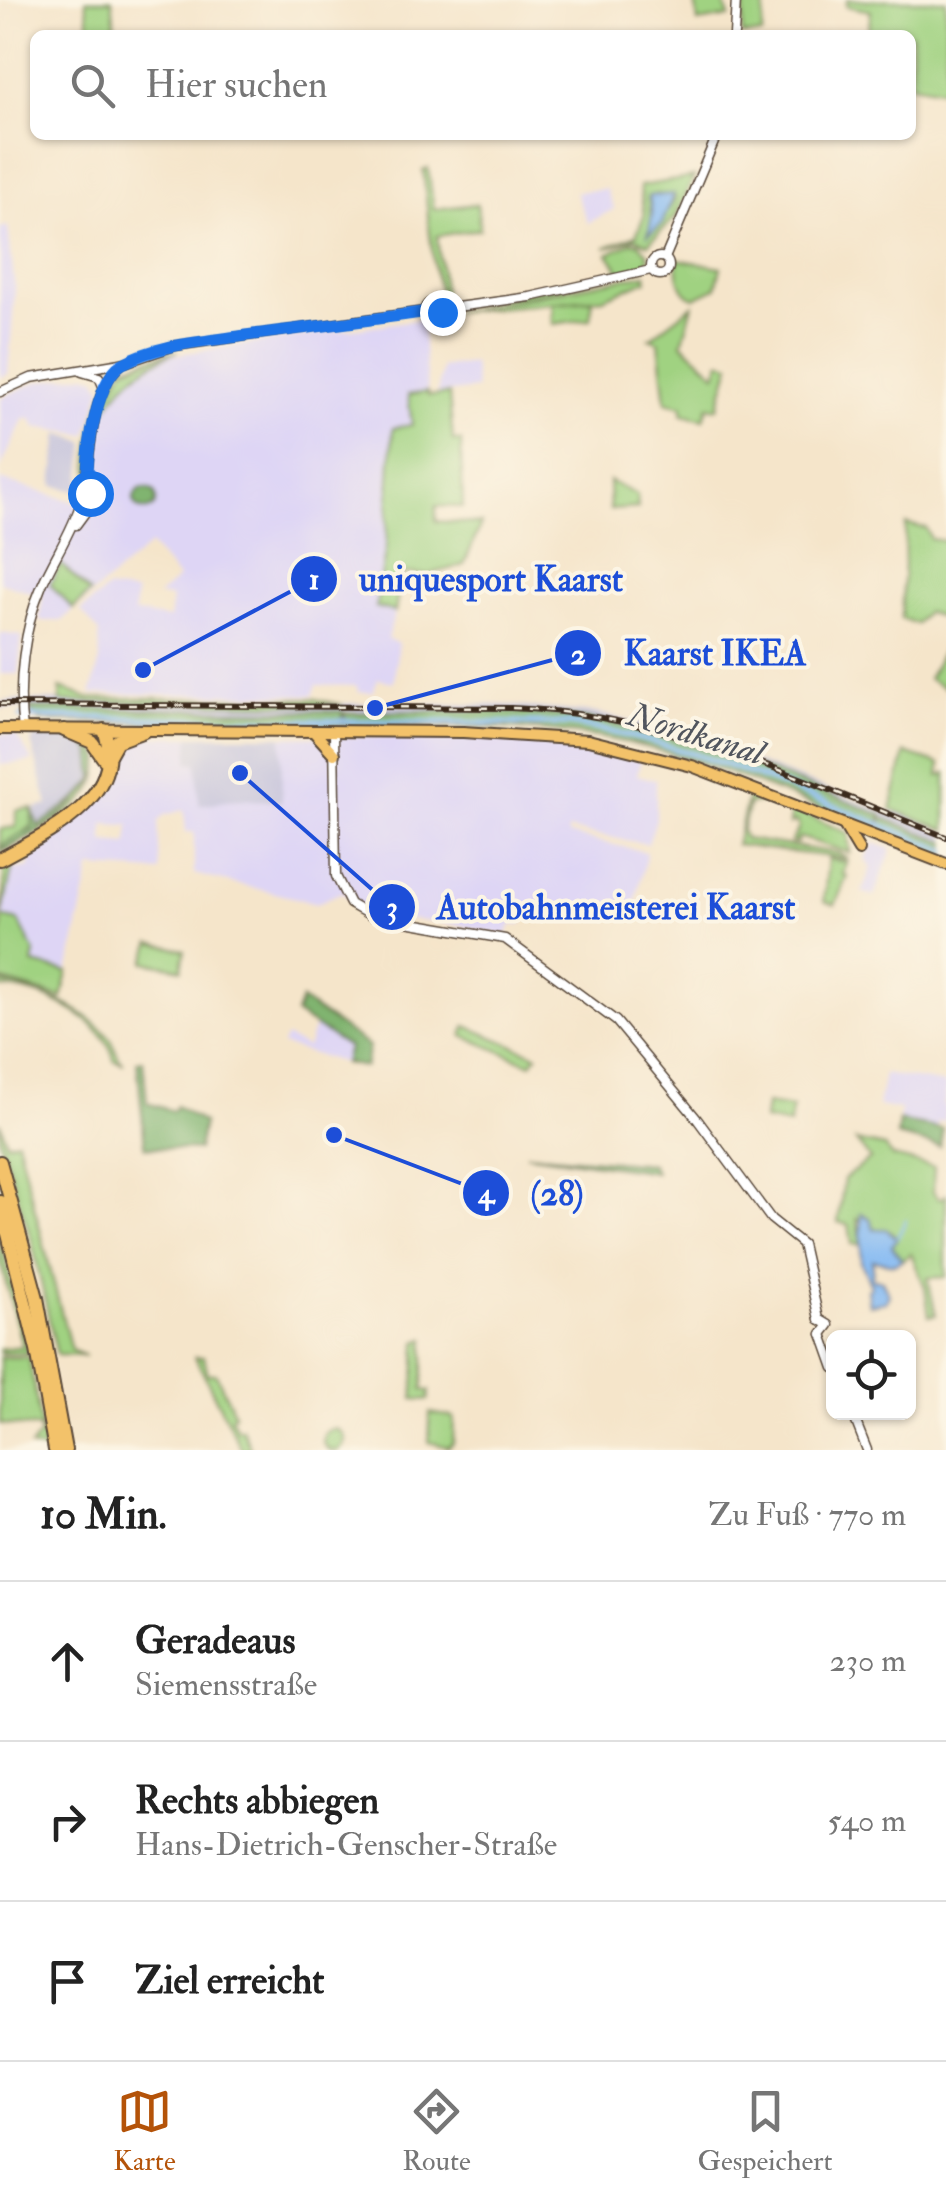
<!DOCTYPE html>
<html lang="de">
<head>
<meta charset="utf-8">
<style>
	body { margin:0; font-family:"IM FELL Double Pica",serif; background:#f2f2f2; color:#222 }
	.controls { position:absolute; right:30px; bottom:30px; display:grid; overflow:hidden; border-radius:15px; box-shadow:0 2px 8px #0004 }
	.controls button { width:90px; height:90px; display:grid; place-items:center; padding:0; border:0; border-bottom:2px solid #e0e0e0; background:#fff; color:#222; font:50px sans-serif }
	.stop { position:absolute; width:30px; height:30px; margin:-22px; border:8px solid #1a73e8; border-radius:50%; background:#fff }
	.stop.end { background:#1a73e8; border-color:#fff; box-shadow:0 2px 10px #0008 }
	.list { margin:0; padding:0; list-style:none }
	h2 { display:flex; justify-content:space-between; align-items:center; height:130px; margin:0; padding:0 40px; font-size:42px }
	h2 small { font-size:32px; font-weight:400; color:#767676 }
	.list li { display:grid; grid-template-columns:65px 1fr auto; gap:30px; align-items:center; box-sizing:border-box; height:160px; padding:0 40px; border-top:2px solid #e0e0e0 }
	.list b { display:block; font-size:38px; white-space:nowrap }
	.list p { margin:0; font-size:32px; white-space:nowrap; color:#767676 }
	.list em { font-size:32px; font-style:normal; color:#767676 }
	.icon { flex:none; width:55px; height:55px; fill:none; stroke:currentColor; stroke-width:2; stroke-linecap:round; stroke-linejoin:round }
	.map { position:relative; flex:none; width:946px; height:1450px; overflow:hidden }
	.search { position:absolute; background:#fff; box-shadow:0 2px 8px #0004; left:30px; right:30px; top:30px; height:110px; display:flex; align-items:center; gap:25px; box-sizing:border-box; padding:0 35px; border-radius:15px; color:#767676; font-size:38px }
	.sheet { height:610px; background:#fff }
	nav { display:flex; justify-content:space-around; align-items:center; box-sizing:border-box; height:140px; border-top:2px solid #e0e0e0; background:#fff; font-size:28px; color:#767676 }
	nav a { display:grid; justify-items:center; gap:5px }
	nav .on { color:#b45309 }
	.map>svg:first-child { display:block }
</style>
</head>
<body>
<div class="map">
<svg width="946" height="1450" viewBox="0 0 946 1450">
	<rect width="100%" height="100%" fill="#fcf5e5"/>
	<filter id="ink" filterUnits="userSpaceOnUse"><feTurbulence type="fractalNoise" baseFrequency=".01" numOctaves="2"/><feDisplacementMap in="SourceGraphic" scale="20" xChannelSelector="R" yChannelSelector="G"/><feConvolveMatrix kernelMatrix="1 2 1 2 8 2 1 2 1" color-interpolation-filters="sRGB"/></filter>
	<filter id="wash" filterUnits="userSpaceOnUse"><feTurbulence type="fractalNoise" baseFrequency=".0048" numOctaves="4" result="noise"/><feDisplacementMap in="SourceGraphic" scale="40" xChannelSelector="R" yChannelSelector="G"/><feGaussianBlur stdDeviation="2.25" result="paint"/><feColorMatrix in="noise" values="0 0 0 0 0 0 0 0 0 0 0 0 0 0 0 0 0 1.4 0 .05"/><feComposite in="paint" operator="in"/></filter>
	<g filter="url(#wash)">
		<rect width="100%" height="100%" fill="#f5e5ca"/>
		<!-- built -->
		<g fill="#ded5f5" fill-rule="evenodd">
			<path d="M606,189L614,209L588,223L575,192Z"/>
			<path d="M8,226L15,290L8,374L0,378V228Z"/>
			<path d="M422,319L427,392L409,395L412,425L393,428L386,546L377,606L395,612L387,639L398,643L394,682L378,679L373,692H358L357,686L317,685L313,695L91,694L100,660L99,632L81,611L107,589L136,593L134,613L169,619L172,598L158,596L178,578L150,545L61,621H39L43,596L0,582V480L89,506L95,491L99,422L114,393L130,375L159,357Z"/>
			<path d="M473,363L476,389L437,394L442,367Z"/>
			<path d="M87,374L96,377L102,387L87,435L35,427L31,418H24L0,470V398L36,382Z"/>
			<path d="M0,633L22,636L18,674H0Z"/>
			<path d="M0,734H15L33,761L0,765Z"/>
			<path d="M514,736L587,745L641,757L637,775L656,780V819L648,844L568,830V835L647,852L635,903L613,901L610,920L527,915L522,924H512L506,936L460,925L371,915L342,892L317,903L194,874V832H186L184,810L164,815L158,822L160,872L91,868L68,972L32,964L2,917L12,869L30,868V851L102,798L110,785L116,751L137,737ZM104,824L130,825L128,844L104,842Z"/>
			<path d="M873,843L892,849L874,896L862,892L871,868L865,859Z"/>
			<path d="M315,1024L348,1047L344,1063L282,1045L286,1037L307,1048Z"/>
			<path d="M884,1074L946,1084V1102L941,1103L946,1105L944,1122L938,1121L937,1128L899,1121L901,1110L878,1106Z"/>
		</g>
		<!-- industrial -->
		<g fill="#c3c1db">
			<path d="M59,433L86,442L80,489L75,491L53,485Z"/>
			<path d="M13,700L504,705L597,713L681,733L884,811L903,814L946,834V841L679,739L577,717L504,712L0,708V702Z"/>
			<path d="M36,735H58L83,742L91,750L96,768L88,789L37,827L35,808L48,805L31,742Z"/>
			<path d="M190,736H282V802L239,799L199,805L197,763L188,762Z"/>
		</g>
		<!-- green -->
		<g fill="#a0d281" stroke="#6e7e50" stroke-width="2.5" fill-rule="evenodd">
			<path d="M86,0H112L116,35H90Z"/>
			<path d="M695,0H723L729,17L698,22Z"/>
			<path d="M847,0H946V90L911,84V35H868L871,11L846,6Z"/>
			<path d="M749,3L765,5L762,35H742L744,7Z"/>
			<path d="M428,168L434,209L477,204L480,229L437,236L445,301C432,289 427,195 423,170Z"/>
			<path d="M694,177L675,218L648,244L635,238L605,248L636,235L644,216L640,186ZM657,194L675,198L666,213L652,220L648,198Z"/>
			<path d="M632,242L639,243L649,255L646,267L529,295L451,306L620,271L608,254Z"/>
			<path d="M677,259L721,267L716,288L695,298C680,294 677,274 677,259Z"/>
			<path d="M646,274L647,280L603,298L454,312Z"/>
			<path d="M593,300L590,319L553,324L552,303Z"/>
			<path d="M693,305L682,343L716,374L721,361L731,364L718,408L708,406L704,419L682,414L683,406L666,402L659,342L650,338Z"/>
			<path d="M178,351C140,367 119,382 99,422L106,399L96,429L92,490C83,458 97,396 118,371L111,393L123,369L169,352L121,367Z"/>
			<path d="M427,392L428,396L449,394L453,441H461L463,507L436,506V521L481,524L464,565L427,575L402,573L395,612L376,607L386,546L393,428L412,425L408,395Z"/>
			<path d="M609,481L637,495L638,508L610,510Z"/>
			<path d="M906,524L926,528L931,539L946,541V619L926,612L916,624L901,618Z"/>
			<path d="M61,564L90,593L73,609L50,584Z"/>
			<path d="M946,644V688L928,679Z"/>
			<path d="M60,688L88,698L315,699L343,705L60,702Z"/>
			<path d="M58,735C73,735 83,739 92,750C124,794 30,836 0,854V829L16,827V810L32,808L33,825L3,849L59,816L97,779C97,752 87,738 58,735Z"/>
			<path d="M905,753L940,764L939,776L946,773V830L891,809Z"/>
			<path d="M749,793L768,801L749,804L742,831L745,839L838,853L848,859L736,845Z"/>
			<path d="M791,808L848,833L850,853L799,837L797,843L791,842L799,828L797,822L790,824Z"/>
			<path d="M828,859L847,862L843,874L847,876L835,905L824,902Z"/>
			<path d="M4,867L12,869L2,917L19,921L35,953L33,964L68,972L62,998L0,980Z"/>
			<path d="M151,943L185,950L182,969L145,962Z"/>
			<path d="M0,983C37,989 84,1007 109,1037C117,1046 114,1056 124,1064L114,1060C106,1019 39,988 0,988Z"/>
			<path d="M466,1026L537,1055L531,1064L463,1036Z"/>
			<path d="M766,1104L792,1108L790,1125L764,1120Z"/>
			<path d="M0,1122L7,1143L17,1140L71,1350L85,1356L57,1355L32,1242L0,1139Z"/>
			<path d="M856,1141L884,1147L893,1157L934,1167L933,1192L939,1199L946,1195V1277L928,1278L936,1315L929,1316L925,1287L911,1254L902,1260L891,1245L896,1238L890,1231L877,1230L857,1218L861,1244H852L849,1225L838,1222L844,1179L870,1159Z"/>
			<path d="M0,1236L28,1353H0V1349L22,1346L0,1260Z"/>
			<path d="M425,1339L423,1390L430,1391L429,1400L414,1399L417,1342Z"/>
			<path d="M0,1357H29L45,1450L30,1447L40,1435L39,1428L0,1424Z"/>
			<path d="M195,1357H204L208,1374H216L235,1414L231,1417L237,1430L242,1429L251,1450H242Z"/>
			<path d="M430,1413L454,1417L453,1443L448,1447L429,1442Z"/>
			<circle cx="334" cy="1440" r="11"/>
		</g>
		<!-- forest -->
		<g fill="#80b46f" stroke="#5e6f46" stroke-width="2.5">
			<circle cx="145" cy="499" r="11"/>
			<path d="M28,708L343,711V726L40,721Z"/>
			<path d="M413,711C474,712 537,710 597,720C696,738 789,779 882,815L876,831C791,798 705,757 614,740C526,723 435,727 345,726V713Z"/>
			<path d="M58,735C164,746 41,838 3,849V844L32,828V808L38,826L80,796L94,779L91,750L83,742Z"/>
			<path d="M883,818L946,842V859L878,832Z"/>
			<path d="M301,1000L369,1046L365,1067L344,1063L348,1047L296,1014Z"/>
			<path d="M143,1060L147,1103L173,1111L176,1106L203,1123L198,1150L145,1147L137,1061Z"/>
			<path d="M899,1121L943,1129L940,1147L897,1136Z"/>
			<path d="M526,1154L651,1164L655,1172Z"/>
		</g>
		<!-- water -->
		<g fill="#85baf3" stroke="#607288" stroke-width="2.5">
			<path d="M674,194L662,224L648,235L652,215L649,196Z"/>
			<path d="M861,1214L870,1218L874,1229H886L897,1238L892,1246L902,1260L894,1264L873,1260L872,1279L882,1280L889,1295L885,1302L869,1305L867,1289L871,1286L861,1262Z"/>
		</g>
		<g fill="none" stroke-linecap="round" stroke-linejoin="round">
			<!-- stream -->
			<path stroke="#85baf3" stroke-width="2.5" d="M897,1238L906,1220"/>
			<!-- canal -->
			<path stroke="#85baf3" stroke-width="5" d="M21,717L570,724C701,745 823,803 946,851"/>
		</g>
	</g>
	<g filter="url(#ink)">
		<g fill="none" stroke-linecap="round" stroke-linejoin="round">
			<!-- minor casing -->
			<g stroke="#574638" stroke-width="11">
				<g id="minor">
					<path d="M734,35L736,0"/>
					<circle cx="660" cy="266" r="9"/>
					<path d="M665,258L717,135"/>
					<circle cx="433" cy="310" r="8"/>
					<path d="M442,309L530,297L651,270"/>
					<path d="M82,372L99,377L104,388"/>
					<path d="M0,392L31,378L127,362L174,346L425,311"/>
					<path d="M76,525L87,510L101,506L87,483"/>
					<path d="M23,730C17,685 24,626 42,585C54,557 72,532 81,502C93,462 87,391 122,364"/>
					<path d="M334,731L336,876L350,904L371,916L505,939L616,1021L697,1119L771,1219L802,1244L819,1319"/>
					<path d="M819,1319L829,1325L822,1334"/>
					<path d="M822,1334L834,1368"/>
					<path d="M852,1412L867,1450"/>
				</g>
			</g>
			<!-- major casing -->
			<g stroke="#574638" stroke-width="14">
				<g id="major">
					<path d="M0,729L463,732L588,740L692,766L946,864"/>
					<path d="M315,733L334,754"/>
					<path d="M844,825L859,850"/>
				</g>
			</g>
			<!-- highway casing -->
			<g stroke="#574638" stroke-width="16">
				<g id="highway">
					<path d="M64,730L92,742L104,759"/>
					<path d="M108,757L117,741L144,731"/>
					<path d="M0,859C46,834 129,797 104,730"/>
					<path d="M0,1162L37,1298L65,1450"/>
					<path d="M0,1202L37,1350L55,1450"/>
				</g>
			</g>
			<!-- minor -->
			<use href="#minor" stroke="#fff" stroke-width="8"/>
			<!-- major -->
			<use href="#major" stroke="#f3c26a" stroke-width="10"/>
			<!-- highway -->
			<use href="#highway" stroke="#f3c26a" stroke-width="12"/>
			<!-- rail casing -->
			<g stroke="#3b2a1e" stroke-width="6">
				<path id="rail" d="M0,704L511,708C665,713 805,781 946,837"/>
			</g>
			<!-- rail -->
			<use href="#rail" stroke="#fcf5e5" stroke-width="2.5" stroke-dasharray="8" stroke-linecap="butt"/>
		</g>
	</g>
	<g fill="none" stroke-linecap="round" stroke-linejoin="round" filter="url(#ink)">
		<!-- route -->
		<path stroke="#1a73e8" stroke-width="12" d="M90,493C82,467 96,378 122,364C158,344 202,342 242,336C303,328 364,321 425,312L434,318L442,312"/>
	</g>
	<g text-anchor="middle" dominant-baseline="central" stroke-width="8" stroke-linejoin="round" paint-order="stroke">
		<!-- water labels -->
		<g font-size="35" font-style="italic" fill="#51555e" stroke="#fcf5e5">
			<text transform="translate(696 734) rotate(17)">Nordkanal</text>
		</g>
	</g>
	<!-- callouts -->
	<path fill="none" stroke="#1d4ed8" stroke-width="4" d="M143 670L314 579M375 708L578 653M240 773L392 907M334 1135L486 1193"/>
	<g fill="#1d4ed8" stroke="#fcf5e5" stroke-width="4">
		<circle cx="143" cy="670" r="10"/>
		<circle cx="375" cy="708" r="10"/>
		<circle cx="240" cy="773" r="10"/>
		<circle cx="334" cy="1135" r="10"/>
		<circle cx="314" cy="579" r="25"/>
		<circle cx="578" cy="653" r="25"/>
		<circle cx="392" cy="907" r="25"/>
		<circle cx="486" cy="1193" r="25"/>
	</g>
	<g font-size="30" text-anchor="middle" font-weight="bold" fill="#fff">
		<text x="314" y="589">1</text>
		<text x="578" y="664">2</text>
		<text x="392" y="917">3</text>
		<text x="486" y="1203">4</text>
	</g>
	<g font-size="35" text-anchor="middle" font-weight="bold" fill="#1d4ed8" stroke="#fcf5e5" stroke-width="8" stroke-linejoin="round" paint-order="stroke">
		<text x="491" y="591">uniquesport Kaarst</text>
		<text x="715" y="665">Kaarst IKEA</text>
		<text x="616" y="919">Autobahnmeisterei Kaarst</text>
		<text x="557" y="1205">(28)</text>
	</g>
</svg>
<div class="controls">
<button><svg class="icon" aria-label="locate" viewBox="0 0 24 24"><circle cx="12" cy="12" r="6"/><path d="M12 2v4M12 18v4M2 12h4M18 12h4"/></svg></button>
</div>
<div class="stop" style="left:90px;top:493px"></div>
<div class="stop end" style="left:442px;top:312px"></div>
<div class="search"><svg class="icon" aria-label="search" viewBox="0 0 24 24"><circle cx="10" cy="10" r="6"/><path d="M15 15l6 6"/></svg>Hier suchen</div>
</div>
<section class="sheet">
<h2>10 Min.<small>Zu Fuß · 770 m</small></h2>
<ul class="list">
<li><svg class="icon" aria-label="ahead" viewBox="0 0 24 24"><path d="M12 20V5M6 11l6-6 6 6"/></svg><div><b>Geradeaus</b><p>Siemensstraße</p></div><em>230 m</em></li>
<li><svg class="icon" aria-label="right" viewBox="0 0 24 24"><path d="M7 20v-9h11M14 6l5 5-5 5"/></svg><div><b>Rechts abbiegen</b><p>Hans-Dietrich-Genscher-Straße</p></div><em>540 m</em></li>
<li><svg class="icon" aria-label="arrive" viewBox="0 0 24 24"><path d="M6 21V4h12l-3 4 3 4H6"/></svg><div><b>Ziel erreicht</b></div></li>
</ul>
</section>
<nav>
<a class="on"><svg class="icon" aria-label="map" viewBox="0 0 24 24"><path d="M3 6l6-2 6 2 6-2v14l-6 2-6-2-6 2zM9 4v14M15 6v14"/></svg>Karte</a>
<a><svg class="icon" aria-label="directions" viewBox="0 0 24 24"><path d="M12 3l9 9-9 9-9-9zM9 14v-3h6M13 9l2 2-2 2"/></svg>Route</a>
<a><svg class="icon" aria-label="saved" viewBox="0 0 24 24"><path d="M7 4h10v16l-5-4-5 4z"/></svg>Gespeichert</a>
</nav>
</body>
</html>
